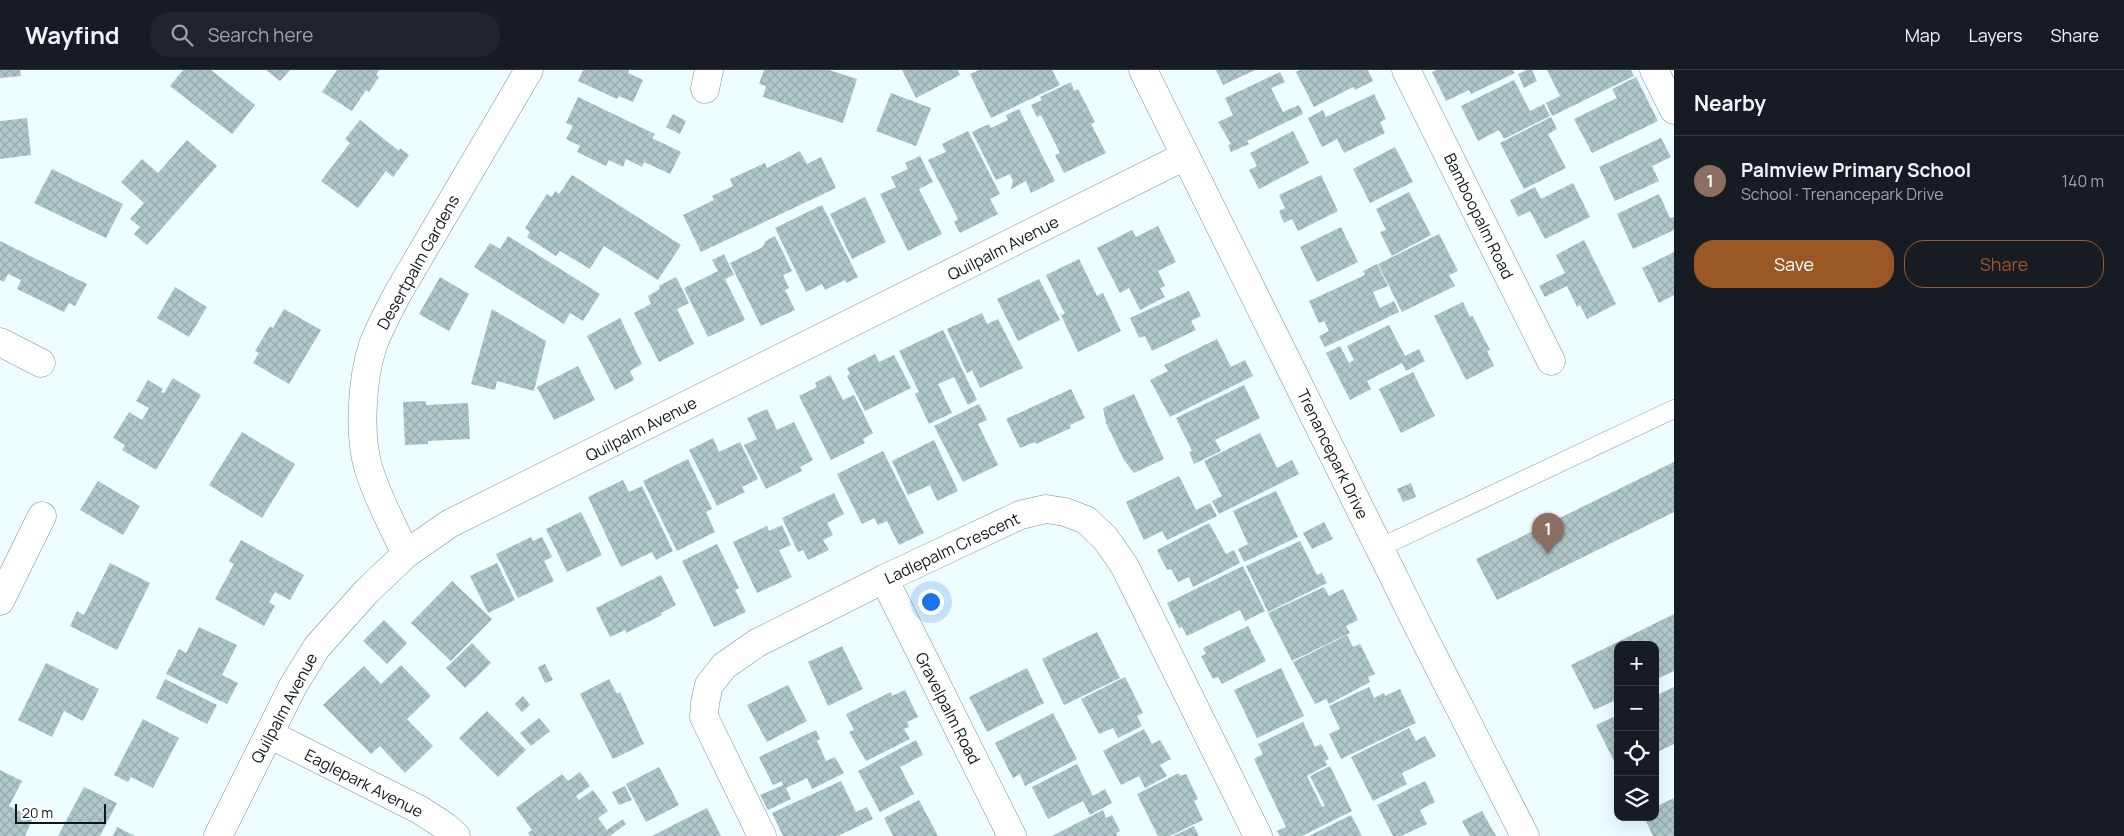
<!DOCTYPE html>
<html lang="en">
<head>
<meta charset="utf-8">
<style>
	body { margin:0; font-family:Manrope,sans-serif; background:#20242c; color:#f1f3f6 }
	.controls { position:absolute; right:15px; bottom:15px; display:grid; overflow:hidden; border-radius:10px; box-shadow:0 5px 20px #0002 }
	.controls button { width:45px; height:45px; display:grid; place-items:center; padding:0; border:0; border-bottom:1px solid #363941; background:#171b24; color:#f1f3f6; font:25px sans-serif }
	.scale { position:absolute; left:15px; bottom:12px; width:91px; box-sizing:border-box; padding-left:5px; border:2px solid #0e1718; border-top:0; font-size:14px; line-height:18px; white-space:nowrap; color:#0e1718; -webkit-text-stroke:4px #fff; paint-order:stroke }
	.you { position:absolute; left:930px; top:531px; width:18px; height:18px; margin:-12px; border:4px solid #fff; border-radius:50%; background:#1a73e8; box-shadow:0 0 0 8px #1a73e833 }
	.badge { display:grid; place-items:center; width:32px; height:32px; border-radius:50%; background:#995824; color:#fff; font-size:16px; font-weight:700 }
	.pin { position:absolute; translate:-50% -41px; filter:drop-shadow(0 1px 2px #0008) }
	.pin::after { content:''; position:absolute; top:26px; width:18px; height:15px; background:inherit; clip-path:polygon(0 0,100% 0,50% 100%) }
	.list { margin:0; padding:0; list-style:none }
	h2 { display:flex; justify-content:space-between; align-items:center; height:65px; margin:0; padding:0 20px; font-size:21px }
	h2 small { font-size:16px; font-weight:400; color:#9ea1a6 }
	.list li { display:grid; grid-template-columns:32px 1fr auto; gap:15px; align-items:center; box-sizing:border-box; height:90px; padding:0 20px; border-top:1px solid #363941 }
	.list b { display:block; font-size:19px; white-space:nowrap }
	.list p { margin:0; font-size:16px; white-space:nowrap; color:#9ea1a6 }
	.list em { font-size:16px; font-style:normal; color:#9ea1a6 }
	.actions { display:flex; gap:10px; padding:15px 20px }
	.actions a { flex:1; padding:11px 0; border:1px solid #995824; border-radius:20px; text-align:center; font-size:18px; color:#995824 }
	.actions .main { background:#995824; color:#fff }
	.icon { flex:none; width:28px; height:28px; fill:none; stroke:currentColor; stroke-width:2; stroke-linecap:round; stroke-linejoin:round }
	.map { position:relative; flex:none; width:1674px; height:766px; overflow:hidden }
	header { display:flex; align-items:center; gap:30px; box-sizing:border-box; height:70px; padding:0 25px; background:#171b24; border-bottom:1px solid #363941 }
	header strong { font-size:24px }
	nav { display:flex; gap:28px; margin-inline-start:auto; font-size:18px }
	.search { width:350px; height:45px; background:#20242c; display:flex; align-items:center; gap:12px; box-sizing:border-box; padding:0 18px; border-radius:20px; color:#9ea1a6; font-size:19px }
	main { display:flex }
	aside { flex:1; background:#171b24 }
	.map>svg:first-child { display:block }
</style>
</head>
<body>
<header>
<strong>Wayfind</strong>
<div class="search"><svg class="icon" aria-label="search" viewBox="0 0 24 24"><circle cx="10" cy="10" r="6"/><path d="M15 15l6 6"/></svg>Search here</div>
<nav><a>Map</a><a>Layers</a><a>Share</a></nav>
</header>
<main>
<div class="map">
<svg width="1674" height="766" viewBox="0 0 1674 766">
	<defs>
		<pattern id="building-cross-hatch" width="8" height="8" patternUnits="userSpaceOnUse" patternTransform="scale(1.25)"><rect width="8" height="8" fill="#afc7ca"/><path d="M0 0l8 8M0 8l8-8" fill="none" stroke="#95aaad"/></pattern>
	</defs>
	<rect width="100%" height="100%" fill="#eefdff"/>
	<!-- building -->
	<g fill="url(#building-cross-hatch)">
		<path d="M0,0H20L21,6L0,8Z"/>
		<path d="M183,0H211L255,35L232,64L170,16Z"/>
		<path d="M266,0H290L280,11Z"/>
		<path d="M337,0H379L376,5L379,7L369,22L366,20L352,41L322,22Z"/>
		<path d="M583,0H629L628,3L643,10L633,32L619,26L617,29L578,11Z"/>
		<path d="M764,0H829L857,9L843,53L763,27L766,16L759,14Z"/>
		<path d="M902,0H958L960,5L916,28Z"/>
		<path d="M979,0H1052L1060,15L991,48L970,4Z"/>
		<path d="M1216,0H1255L1223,15Z"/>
		<path d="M1300,0H1368L1373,11L1355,20L1353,17L1314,37L1296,2Z"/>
		<path d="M1436,0H1513L1515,3L1471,24L1469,20L1446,31L1432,2Z"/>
		<path d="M1527,0H1532L1537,11L1524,18L1518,4Z"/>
		<path d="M1547,0H1631L1634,6L1552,46L1546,33L1560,26Z"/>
		<path d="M1280,2L1285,12L1271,18L1283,42L1299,35L1303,44L1247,71L1249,74L1231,82L1228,75L1231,74L1218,52L1233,45L1225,28Z"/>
		<path d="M1636,7L1658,51L1592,83L1574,49L1617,28L1612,19Z"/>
		<path d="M1514,10L1530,41L1544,34L1550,46L1504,69L1499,60L1478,71L1461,36Z"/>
		<path d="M1071,12L1074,21L1078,19L1095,52L1091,54L1106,83L1064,103L1055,85L1060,83L1041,45L1037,47L1031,35L1042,30L1040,27Z"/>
		<path d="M891,23L931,38L916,76L876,61Z"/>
		<path d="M1374,24L1386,49L1380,52L1385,63L1344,83L1337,69L1322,77L1308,48L1323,40L1326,47Z"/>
		<path d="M578,27L655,64L652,68L681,82L670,104L644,92L642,97L626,89L623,97L609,90L606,96L577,82L580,76L566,69L573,56L566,53Z"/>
		<path d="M1019,39L1055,111L1031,123L1026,111L1011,119L1013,111L1010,104L996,110L972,62L989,54L991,58L1008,50L1006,45Z"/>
		<path d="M673,44L686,51L680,64L666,57Z"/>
		<path d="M1551,47L1557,59L1548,64L1566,98L1524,119L1500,73Z"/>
		<path d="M27,48L31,85L0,89V51Z"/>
		<path d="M360,50L399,81L400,78L409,85L393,107L386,101L358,138L321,111L350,73L345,69Z"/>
		<path d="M968,61L1000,124L990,129L998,144L960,163L954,152L958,149L928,90L946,82L942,74Z"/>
		<path d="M1293,61L1309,93L1259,119L1249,100L1257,96L1250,83Z"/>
		<path d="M1661,68L1671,87L1652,96L1659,111L1615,131L1599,97Z"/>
		<path d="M187,70L217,96L147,175L134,164L140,157L130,149L144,133L121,112L142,89L158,103Z"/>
		<path d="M1395,77L1413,112L1370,133L1353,99Z"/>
		<path d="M800,81L807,94L821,87L836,118L701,182L683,145L714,130L712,126L733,116L730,109L765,93L767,98Z"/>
		<path d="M920,86L933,112L919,119L942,164L908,181L880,124L896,117L891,107L908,99L905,93Z"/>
		<path d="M52,99L123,134L106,168L34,133Z"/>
		<path d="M572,105L681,175L658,210L604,176L590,199L560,181L556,186L527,167L530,162L525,158L547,124L552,127L555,121L559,124Z"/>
		<path d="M1321,105L1338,141L1298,161L1292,149L1284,153L1279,141L1285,138L1279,125Z"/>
		<path d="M1573,113L1590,147L1545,169L1530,141L1518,147L1510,130L1535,117L1541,129Z"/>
		<path d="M1409,122L1431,165L1392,186L1380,162L1386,160L1376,139Z"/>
		<path d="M1659,124L1670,148L1674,147V160L1633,179L1617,144Z"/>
		<path d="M865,127L886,172L852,189L830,144Z"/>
		<path d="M822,135L858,207L846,213L845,210L825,220L822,214L806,222L775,158Z"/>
		<path d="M1158,156L1176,192L1158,201L1165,216L1160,218L1165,227L1140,240L1129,218L1120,223L1097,178L1132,160L1136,167Z"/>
		<path d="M1341,157L1358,192L1317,212L1300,177Z"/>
		<path d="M1439,164L1458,201L1449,205L1455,216L1402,242L1378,194Z"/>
		<path d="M508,166L600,224L583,251L570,243L564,254L474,197L490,173L500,179Z"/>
		<path d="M775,166L792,201L783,205L789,218L785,220L795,240L761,256L730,193L761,178L765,174L764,172Z"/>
		<path d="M1584,170L1616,234L1587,249L1580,235L1577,237L1567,216L1545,227L1539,216L1565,203L1556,185Z"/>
		<path d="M0,171L87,214L75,236L69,233L64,242L17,219L21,210L8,204L4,212L0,210Z"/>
		<path d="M1674,182V225L1659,233L1642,198Z"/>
		<path d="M724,184L734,205L725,209L745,250L708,267L684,218L718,201L712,190Z"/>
		<path d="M1079,189L1097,226L1103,223L1121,261L1078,282L1061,245L1065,244L1046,205Z"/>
		<path d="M1377,194L1388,216L1373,222L1380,238L1394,231L1399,242L1325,277L1319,266L1329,261L1324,251L1319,253L1309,231L1365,205L1363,201Z"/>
		<path d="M440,207L469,224L449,261L419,244Z"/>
		<path d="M676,207L689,233L677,239L694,274L659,292L634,243L651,234L648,226L660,219L659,216Z"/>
		<path d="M1039,209L1060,250L1018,271L997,229Z"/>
		<path d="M175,217L207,237L189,267L157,248Z"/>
		<path d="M1189,221L1201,246L1191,251L1196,260L1152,281L1145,266L1139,268L1130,248Z"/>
		<path d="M1463,232L1470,247L1472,245L1490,280L1487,281L1494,296L1466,310L1434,246Z"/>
		<path d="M284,239L321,260L289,314L253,293L259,283L255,281L270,256L273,258Z"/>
		<path d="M492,239L546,271L534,321L497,311L495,320L471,314Z"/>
		<path d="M982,243L987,254L998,249L1023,298L980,318L972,300L967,303L947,259Z"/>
		<path d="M620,248L642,294L630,301L634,310L615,320L587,266Z"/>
		<path d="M1389,255L1405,286L1419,279L1425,291L1406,301L1402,293L1367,311L1371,319L1350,330L1326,283L1340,276L1349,293L1354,290L1347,276Z"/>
		<path d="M943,260L977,330L968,335L954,307L938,314L952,343L929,354L915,324L919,322L899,281Z"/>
		<path d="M1217,269L1231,297L1245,290L1253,306L1170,347L1150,310L1168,301L1164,295Z"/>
		<path d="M875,284L879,292L894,285L911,318L865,341L847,306L850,304L847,298Z"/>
		<path d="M578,296L595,330L554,350L537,317Z"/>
		<path d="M1413,302L1435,346L1401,363L1379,319Z"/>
		<path d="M830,305L843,330L854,325L873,363L863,369L865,373L831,390L799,326L817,317L815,313Z"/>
		<path d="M173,308L201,325L156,400L122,380L125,375L113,368L129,342L142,350L149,338L136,331L148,310L163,319L161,322L164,323Z"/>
		<path d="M1244,315L1260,348L1215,370L1221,381L1194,394L1189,382L1192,381L1176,348Z"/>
		<path d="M1071,319L1085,348L1070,355L1071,358L1036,374L1035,372L1020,378L1006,349Z"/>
		<path d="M1134,324L1164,389L1134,403L1124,390L1106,353L1103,338Z"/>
		<path d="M426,331V335L468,333L470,369L428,371V374L405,375L403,332Z"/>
		<path d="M979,334L987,350L978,354L998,395L963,412L934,356Z"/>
		<path d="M767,339L777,360L794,352L813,390L800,397L802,401L766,419L744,375L757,369L747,348Z"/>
		<path d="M242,362L295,394L262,448L209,415Z"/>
		<path d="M1260,363L1277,398L1292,390L1299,404L1219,444L1212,431L1222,426L1204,391Z"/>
		<path d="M713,368L719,382L740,372L758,409L742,417L745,422L717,436L689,380Z"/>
		<path d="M934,370L958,421L937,431L930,415L908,425L892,391Z"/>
		<path d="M883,381L924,463L899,475L887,451L878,455L874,448L862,454L837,404Z"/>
		<path d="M688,389L712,439L706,442L715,462L677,481L643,411Z"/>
		<path d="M1674,392V442L1497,530L1476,489Z"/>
		<path d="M1179,406L1196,440L1210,433L1217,446L1167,470L1162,461L1144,470L1126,432Z"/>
		<path d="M623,410L629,422L642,416L673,481L656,490L652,482L621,497L588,427Z"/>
		<path d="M98,411L140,436L123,465L80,440Z"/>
		<path d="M1411,413L1416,427L1403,432L1397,419Z"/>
		<path d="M1276,421L1298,467L1244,492L1238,479L1248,474L1233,441Z"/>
		<path d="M834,423L844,444L827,453L833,465L823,470L829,480L808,490L803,480L798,482L782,448Z"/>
		<path d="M581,442L602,485L567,502L546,459Z"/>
		<path d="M1324,452L1333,469L1312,479L1303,463Z"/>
		<path d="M1209,453L1226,484L1234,480L1240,493L1193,517L1189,507L1178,512L1171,499L1167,500L1157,480Z"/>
		<path d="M782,455L791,475L779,480L792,507L757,523L733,472L767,456L769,461Z"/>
		<path d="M531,467L533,471L542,467L552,487L544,491L554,511L518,528L496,484Z"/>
		<path d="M241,470L304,505L290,530L275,522L269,532L275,536L264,556L215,529L234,494L229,491Z"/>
		<path d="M1300,471L1317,505L1322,503L1327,513L1268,542L1246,496Z"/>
		<path d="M717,474L739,518L735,520L746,542L714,557L682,491Z"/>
		<path d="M110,493L150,513L117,580L70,556L77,541L84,545Z"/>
		<path d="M497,493L515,530L488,543L470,506Z"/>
		<path d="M1243,496L1265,541L1245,551L1240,540L1187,566L1182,557L1179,558L1167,533Z"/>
		<path d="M661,505L676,535L661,543L662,545L626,563L625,560L610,567L596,538Z"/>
		<path d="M452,511L492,549L451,591L411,553Z"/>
		<path d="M1324,517L1329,526L1343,519L1358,550L1346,556L1350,563L1292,591L1268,543Z"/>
		<path d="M1674,544V601L1655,610V575H1618V629L1594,640L1571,595Z"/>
		<path d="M384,550L407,573L387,594L363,571Z"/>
		<path d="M1248,556L1266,591L1222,614L1218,607L1213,609L1201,586L1206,584L1203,578Z"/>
		<path d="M199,557L237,575L222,605L238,613L227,634L166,604L179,579L186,583Z"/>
		<path d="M1097,562L1120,608L1064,635L1042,589Z"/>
		<path d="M1347,565L1353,577L1360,574L1375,604L1368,607L1370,612L1329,634L1326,629L1315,634L1293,592Z"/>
		<path d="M472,573L491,593L465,618L446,598Z"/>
		<path d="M842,576L863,619L828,636L808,592Z"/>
		<path d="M46,593L99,619L83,651L64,641L52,667L18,650Z"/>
		<path d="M545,594L553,610L545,613L538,597Z"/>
		<path d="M401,595L431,626L407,649L433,676L405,703L380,676L371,684L323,635L364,596L381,614Z"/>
		<path d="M1027,598L1044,633L987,662L969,627Z"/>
		<path d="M1281,598L1304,646L1257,668L1234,620Z"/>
		<path d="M1125,607L1143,643L1137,646L1142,656L1118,668L1113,658L1099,664L1081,629Z"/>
		<path d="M165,609L217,635L207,654L156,628Z"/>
		<path d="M609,609L617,624L620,622L644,674L613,689L580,624Z"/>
		<path d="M788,615L807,651L767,672L747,635Z"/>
		<path d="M1369,617L1374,628L1384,623L1385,626L1400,619L1416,653L1341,689L1329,664L1340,659L1329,636Z"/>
		<path d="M1674,617V674L1655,683V626Z"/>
		<path d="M905,620L918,647L907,652L909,657L904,659L910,669L866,691L849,662L854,660L846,644L891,622L892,626Z"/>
		<path d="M523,626L530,635L522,642L515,634Z"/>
		<path d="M487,641L526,680L498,707L459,668Z"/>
		<path d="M1053,643L1077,689L1025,716L1020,704L1013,708L995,673Z"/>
		<path d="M1618,645V699L1596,655Z"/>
		<path d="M539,648L550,661L531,676L520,663Z"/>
		<path d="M143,649L179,668L153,718L131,707L128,712L114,705Z"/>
		<path d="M1303,652L1315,677L1321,674L1329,689L1325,691L1327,695L1292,714L1307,706L1322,737L1325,736L1310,706L1330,696L1352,741L1302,766H1280L1277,761L1286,757L1254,689L1263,684L1258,674Z"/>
		<path d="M1409,658L1416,671L1425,666L1436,686L1402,703L1407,714L1373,731L1351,687Z"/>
		<path d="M1144,659L1152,674L1160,670L1171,689L1160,695L1167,706L1145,718L1139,706L1121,715L1103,681Z"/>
		<path d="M816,660L820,669L817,671L826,691L835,687L844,703L812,719L807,708L786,718L791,729L768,740L760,725L783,715L782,711L773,715L759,687Z"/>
		<path d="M916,670L923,685L900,697L914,724L880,742L858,701Z"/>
		<path d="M1077,694L1093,726L1105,719L1112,733L1090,745L1083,731L1048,749L1032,717Z"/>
		<path d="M659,697L679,735L646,752L626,714Z"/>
		<path d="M0,700L22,711L9,736L33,748L25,766H0Z"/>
		<path d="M580,702L590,716L576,726L579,730L593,720L608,741L598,748L607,760L623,749L626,754L610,766H530L528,763L532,760L516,738L562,704L568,711Z"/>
		<path d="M1179,703L1180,706L1186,704L1198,729L1194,731L1203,750L1170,766H1158L1137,724Z"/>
		<path d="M841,711L856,742L867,737L873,749L838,766H783L772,743Z"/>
		<path d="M1425,711L1435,732L1420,740L1427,754L1401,766H1393L1377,735Z"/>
		<path d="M625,716L632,730L619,735L612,722Z"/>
		<path d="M84,717L117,733L100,766H58Z"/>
		<path d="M1674,728V766H1653L1644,747H1655V737Z"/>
		<path d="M919,730L938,766H893L884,748Z"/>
		<path d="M707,738L721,766H652Z"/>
		<path d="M1103,740L1106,748L1112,745L1120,761L1116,763L1118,766H1052Z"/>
		<path d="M1482,741L1496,766H1470L1462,751Z"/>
		<path d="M1351,745L1362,766H1309Z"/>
		<path d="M1194,756L1199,766H1173Z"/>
		<path d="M117,757L135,766H113Z"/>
	</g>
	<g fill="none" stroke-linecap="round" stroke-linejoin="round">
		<!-- lane casing -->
		<g stroke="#799093" stroke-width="19">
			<path id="lane" d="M1379,478L1674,339"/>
		</g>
		<!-- street casing -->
		<g stroke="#799093" stroke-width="29">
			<g id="street">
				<path d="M1406,0L1551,291"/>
				<path d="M1654,0L1674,40"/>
				<path d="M705,19L709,0"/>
				<path d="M0,272L41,293"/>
				<path d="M406,484C393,456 378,429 369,400C358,366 362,308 373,275C380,257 389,240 398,223L529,0"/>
				<path d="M884,509L1012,766"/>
				<path d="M0,531L42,446"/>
				<path d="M269,664L420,740L446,757L456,766"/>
				<path d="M218,766L293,616L317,577L367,521L406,484L449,454L1185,86"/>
				<path d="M762,766L704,647L705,633L709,615L724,596L757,573L884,509L1020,445L1046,439L1065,442L1086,450L1105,468L1124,495L1258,766"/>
			</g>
		</g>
		<!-- secondary casing -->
		<g stroke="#799093" stroke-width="29">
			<path id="secondary" d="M1143,0L1418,556L1525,766"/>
		</g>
		<!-- lane -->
		<use href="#lane" stroke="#fff" stroke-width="18"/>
		<!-- street -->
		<use href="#street" stroke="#fff" stroke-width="28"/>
		<!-- secondary -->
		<use href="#secondary" stroke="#fff" stroke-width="28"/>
	</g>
	<g text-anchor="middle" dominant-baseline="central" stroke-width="4" stroke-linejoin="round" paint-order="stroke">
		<!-- street labels -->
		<g font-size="16" fill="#0e1718" stroke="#fff">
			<text transform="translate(1479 146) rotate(64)">Bamboopalm Road</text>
			<text transform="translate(1003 178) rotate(-27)">Quilpalm Avenue</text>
			<text transform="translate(418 192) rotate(-61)">Desertpalm Gardens</text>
			<text transform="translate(641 359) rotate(-27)">Quilpalm Avenue</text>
			<text transform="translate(1333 384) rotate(64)">Trenancepark Drive</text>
			<text transform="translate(952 478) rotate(-25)">Ladlepalm Crescent</text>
			<text transform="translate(284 638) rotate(-62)">Quilpalm Avenue</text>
			<text transform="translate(948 638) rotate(63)">Gravelpalm Road</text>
			<text transform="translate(364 713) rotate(27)">Eaglepark Avenue</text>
		</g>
	</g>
</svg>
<div class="controls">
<button>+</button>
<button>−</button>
<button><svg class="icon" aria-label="locate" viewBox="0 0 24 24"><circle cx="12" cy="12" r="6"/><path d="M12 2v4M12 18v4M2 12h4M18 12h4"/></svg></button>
<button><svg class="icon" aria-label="layers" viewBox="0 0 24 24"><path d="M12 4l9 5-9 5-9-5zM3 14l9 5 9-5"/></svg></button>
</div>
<div class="scale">20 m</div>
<div class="you"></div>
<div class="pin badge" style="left:1548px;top:484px;background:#8d6e63">1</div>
</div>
<aside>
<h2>Nearby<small></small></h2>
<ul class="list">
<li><span class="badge" style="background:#8d6e63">1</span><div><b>Palmview Primary School</b><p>School · Trenancepark Drive</p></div><em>140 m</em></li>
</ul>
<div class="actions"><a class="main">Save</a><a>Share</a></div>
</aside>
</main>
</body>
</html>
